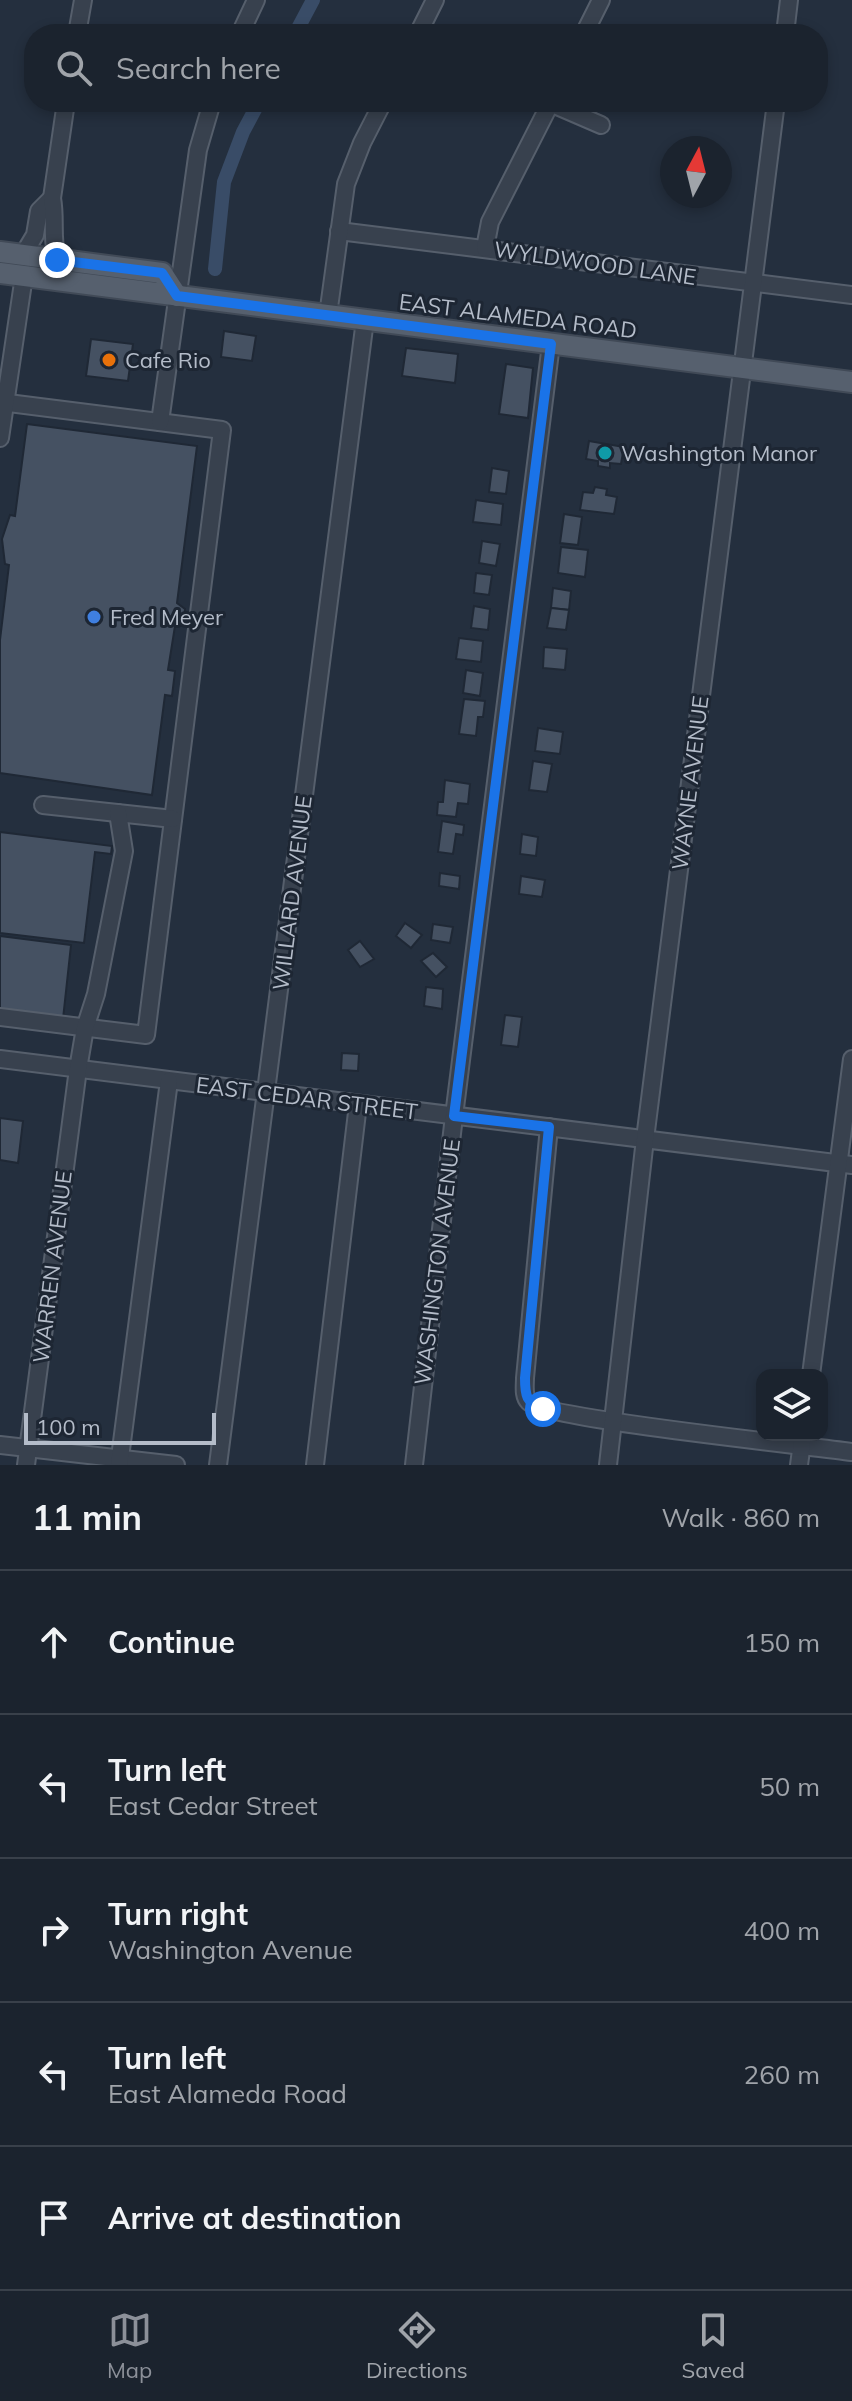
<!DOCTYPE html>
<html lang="en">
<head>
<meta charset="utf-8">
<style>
	body { margin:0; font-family:Mulish,sans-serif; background:#242b36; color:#f1f3f6 }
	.controls { position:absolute; right:24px; bottom:24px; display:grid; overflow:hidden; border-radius:16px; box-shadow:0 4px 12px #0003 }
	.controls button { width:72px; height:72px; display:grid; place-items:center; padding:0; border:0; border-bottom:2px solid #39404a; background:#1b232e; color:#f1f3f6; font:40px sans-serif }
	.compass { position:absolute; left:660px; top:136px; width:72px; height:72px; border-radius:50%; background:#1b232e; box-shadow:0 4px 12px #0003; rotate:7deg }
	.scale { position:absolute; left:24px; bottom:20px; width:192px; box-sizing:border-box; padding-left:8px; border:4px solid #b4bcc9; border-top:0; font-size:22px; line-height:28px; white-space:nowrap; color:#b4bcc9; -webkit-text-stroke:6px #1d2633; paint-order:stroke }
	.stop { position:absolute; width:24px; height:24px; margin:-18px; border:6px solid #1a73e8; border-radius:50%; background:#fff }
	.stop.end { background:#1a73e8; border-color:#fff; box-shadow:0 2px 8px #0008 }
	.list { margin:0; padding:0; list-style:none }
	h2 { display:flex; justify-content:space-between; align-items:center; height:104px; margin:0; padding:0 32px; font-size:34px }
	h2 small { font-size:26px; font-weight:400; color:#a0a4aa }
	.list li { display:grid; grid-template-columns:52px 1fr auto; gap:24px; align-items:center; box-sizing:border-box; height:144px; padding:0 32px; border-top:2px solid #39404a }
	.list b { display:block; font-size:30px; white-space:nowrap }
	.list p { margin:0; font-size:26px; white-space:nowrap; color:#a0a4aa }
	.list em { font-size:26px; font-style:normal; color:#a0a4aa }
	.icon { flex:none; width:44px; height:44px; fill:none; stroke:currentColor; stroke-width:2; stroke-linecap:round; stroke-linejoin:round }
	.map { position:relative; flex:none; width:852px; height:1465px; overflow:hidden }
	.search { position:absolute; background:#1b232e; box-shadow:0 4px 12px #0003; left:24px; right:24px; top:24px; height:88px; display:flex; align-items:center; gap:20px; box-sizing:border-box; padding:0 28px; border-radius:32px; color:#a0a4aa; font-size:30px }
	.sheet { height:824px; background:#1b232e }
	nav { display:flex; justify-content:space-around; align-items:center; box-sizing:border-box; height:112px; border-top:2px solid #39404a; background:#1b232e; font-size:22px; color:#a0a4aa }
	nav a { display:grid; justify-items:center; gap:4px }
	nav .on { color:#8c9099 }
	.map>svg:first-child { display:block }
</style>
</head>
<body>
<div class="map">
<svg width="852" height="1465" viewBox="0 0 852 1465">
	<rect width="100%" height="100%" fill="#242f3e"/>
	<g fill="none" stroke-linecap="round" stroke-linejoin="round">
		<!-- canal -->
		<g stroke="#394c67" stroke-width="14">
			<path d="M295,34L313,0"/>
			<path d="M215,269L224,182L243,132L259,102"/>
		</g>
	</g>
	<!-- building -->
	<g fill="#455162" stroke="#1f2835" stroke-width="2">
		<path d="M224,331L256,336L252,361L221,357Z"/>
		<path d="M91,339L133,344L128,381L86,376Z"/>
		<path d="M406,348L458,354L455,383L402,376Z"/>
		<path d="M506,364L533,368L528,418L499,414Z"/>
		<path d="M27,424L197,446L177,603L185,609L183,626H175L168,670L175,671L172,696L165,695L152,795L0,773V640L9,565L5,564L2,539L10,515L15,516Z"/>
		<path d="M589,441L624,447L621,464L610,463V468L598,466V461L586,459Z"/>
		<path d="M492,468L509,471L506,494L489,492Z"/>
		<path d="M595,487L607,489L606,495L617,497L614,514L580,510L583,492L593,493Z"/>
		<path d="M476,500L503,504L501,525L473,522Z"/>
		<path d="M564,514L582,517L578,545L560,543Z"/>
		<path d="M482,541L500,544L496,566L479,563Z"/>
		<path d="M561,547L588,550L585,577L558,573Z"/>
		<path d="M476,573L492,575L489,595L474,593Z"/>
		<path d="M553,588L571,591L569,610L551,608Z"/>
		<path d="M474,606L490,609L488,630L471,628Z"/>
		<path d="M551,608L569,610L566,630L547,628Z"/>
		<path d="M459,638L483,641L481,662L456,659Z"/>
		<path d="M544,647L567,649L565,670L543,668Z"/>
		<path d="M466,670L483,673L480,696L463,693Z"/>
		<path d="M464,699L485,701L483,717H478L476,736L459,734Z"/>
		<path d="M538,728L563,732L560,754L535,751Z"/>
		<path d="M533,761L552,764L547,792L529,790Z"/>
		<path d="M445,780L470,784L468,804L458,803L456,817L437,815L438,802H443Z"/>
		<path d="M442,821L464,825L463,835L456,834L453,854L438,852Z"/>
		<path d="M0,832L112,846L111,854L95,852L84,943L0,933Z"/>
		<path d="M522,834L538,837L536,856L520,854Z"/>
		<path d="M440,873L460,876L459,889L439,886Z"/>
		<path d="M521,876L545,880L542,897L519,894Z"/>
		<path d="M405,923L422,935L411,948L396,936Z"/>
		<path d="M433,924L453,927L450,943L431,940Z"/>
		<path d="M0,936L71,945L63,1019L0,1011Z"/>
		<path d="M360,941L374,959L360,967L348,950Z"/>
		<path d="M433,953L447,967L436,977L421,961Z"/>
		<path d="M426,987L443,989L442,1009L424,1006Z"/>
		<path d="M505,1015L522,1017L518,1047L501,1045Z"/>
		<path d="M342,1053L359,1054L358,1071L341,1070Z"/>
		<path d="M0,1118L23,1121L18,1163L0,1160Z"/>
	</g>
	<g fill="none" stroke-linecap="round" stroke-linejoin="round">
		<!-- minor casing -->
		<g stroke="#565f6c" stroke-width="20">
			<g id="minor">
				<path d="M77,34L83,0"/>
				<path d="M240,34L256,0"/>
				<path d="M418,34L435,0"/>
				<path d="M584,34L601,0"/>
				<path d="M785,34L789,0"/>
				<path d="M550,103L601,125"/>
				<path d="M339,231L852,295"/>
				<path d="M485,248L490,222L551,102"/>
				<path d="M23,255L35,235L39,211L52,198"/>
				<path d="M57,260C51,236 56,220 52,198L66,102"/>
				<path d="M328,315L346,184L362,143L383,102"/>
				<path d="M0,402L222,430L146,1035L0,1017"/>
				<path d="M160,422L198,150L212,102"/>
				<path d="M0,438L24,276"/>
				<path d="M43,805L173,819"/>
				<path d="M0,1059L852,1165"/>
				<path d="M549,1127L525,1378C525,1386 523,1396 529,1402C546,1419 810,1446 852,1452"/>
				<path d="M811,1375L852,1059"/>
				<path d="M0,1445L176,1465"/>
				<path d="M26,1465L78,1069L85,1028L96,994L124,851L118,813"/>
				<path d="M119,1465L169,1081"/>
				<path d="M218,1465L365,320"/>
				<path d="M315,1465L358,1104"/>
				<path d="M414,1465L454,1116L551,344"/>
				<path d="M608,1465L645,1139L776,102"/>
				<path d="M799,1465L803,1435"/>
			</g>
		</g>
		<!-- major casing -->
		<g stroke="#414a57" stroke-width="24">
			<g id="major">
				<path d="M0,252L162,273L177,296"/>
				<path d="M0,273L852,382"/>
			</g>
		</g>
		<!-- minor -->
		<use href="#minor" stroke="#38414e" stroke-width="16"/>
		<!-- major -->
		<use href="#major" stroke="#56606e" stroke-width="20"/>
	</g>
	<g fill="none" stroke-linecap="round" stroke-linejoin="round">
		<!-- route -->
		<path stroke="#1a73e8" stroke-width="10" d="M57,260L162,273L177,296L551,344L454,1116L549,1127L525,1378C525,1396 526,1402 543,1409"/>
	</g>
	<!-- markers -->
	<circle fill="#e8710a" stroke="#1d2633" stroke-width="3" cx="109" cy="360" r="8"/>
	<circle fill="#0f9aa8" stroke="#1d2633" stroke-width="3" cx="605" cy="453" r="8"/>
	<circle fill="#3f7fe0" stroke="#1d2633" stroke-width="3" cx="94" cy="617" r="8"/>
	<g text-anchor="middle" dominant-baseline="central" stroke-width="6" stroke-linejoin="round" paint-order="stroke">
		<!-- street labels -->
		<g font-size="22" fill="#b4bcc9" stroke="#1d2633">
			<text transform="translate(595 263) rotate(8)">WYLDWOOD LANE</text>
			<text transform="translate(518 316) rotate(7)">EAST ALAMEDA ROAD</text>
			<text transform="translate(690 783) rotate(-83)">WAYNE AVENUE</text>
			<text transform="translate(292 893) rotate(-83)">WILLARD AVENUE</text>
			<text transform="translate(307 1098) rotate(7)">EAST CEDAR STREET</text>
			<text transform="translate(437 1262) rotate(-83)">WASHINGTON AVENUE</text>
			<text transform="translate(52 1267) rotate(-83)">WARREN AVENUE</text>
		</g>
		<!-- poi labels -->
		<g font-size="22" fill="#b4bcc9" stroke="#1d2633" text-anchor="start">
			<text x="125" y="360">Cafe Rio</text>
			<text x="621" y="453">Washington Manor</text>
			<text x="110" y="617">Fred Meyer</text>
		</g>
	</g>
</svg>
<div class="controls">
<button><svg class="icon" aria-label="layers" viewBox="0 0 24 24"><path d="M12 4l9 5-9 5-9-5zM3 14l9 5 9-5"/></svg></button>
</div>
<svg class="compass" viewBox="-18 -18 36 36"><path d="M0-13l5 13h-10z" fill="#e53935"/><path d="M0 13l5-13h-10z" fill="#a0a4aa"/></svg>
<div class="scale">100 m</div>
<div class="stop" style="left:543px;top:1409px"></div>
<div class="stop end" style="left:57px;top:260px"></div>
<div class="search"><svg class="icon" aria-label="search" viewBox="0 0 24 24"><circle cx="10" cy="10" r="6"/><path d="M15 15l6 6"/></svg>Search here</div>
</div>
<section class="sheet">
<h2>11 min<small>Walk · 860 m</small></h2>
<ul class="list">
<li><svg class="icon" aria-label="ahead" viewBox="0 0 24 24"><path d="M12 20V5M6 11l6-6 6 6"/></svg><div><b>Continue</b></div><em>150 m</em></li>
<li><svg class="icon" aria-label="left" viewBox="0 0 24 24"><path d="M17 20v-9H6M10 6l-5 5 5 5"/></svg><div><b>Turn left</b><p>East Cedar Street</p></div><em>50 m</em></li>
<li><svg class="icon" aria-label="right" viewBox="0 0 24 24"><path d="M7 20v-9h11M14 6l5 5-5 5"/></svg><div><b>Turn right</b><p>Washington Avenue</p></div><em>400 m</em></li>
<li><svg class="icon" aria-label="left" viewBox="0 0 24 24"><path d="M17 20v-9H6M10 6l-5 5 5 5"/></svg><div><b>Turn left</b><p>East Alameda Road</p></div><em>260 m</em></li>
<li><svg class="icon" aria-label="arrive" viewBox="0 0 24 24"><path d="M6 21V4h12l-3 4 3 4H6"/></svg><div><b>Arrive at destination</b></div></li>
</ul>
</section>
<nav>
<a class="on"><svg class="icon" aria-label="map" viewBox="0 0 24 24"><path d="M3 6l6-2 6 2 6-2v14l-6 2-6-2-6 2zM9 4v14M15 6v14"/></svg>Map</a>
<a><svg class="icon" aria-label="directions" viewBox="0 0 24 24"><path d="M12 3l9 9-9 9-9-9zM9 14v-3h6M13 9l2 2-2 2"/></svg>Directions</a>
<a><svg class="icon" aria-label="saved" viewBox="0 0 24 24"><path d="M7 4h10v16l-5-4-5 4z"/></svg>Saved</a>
</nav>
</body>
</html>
